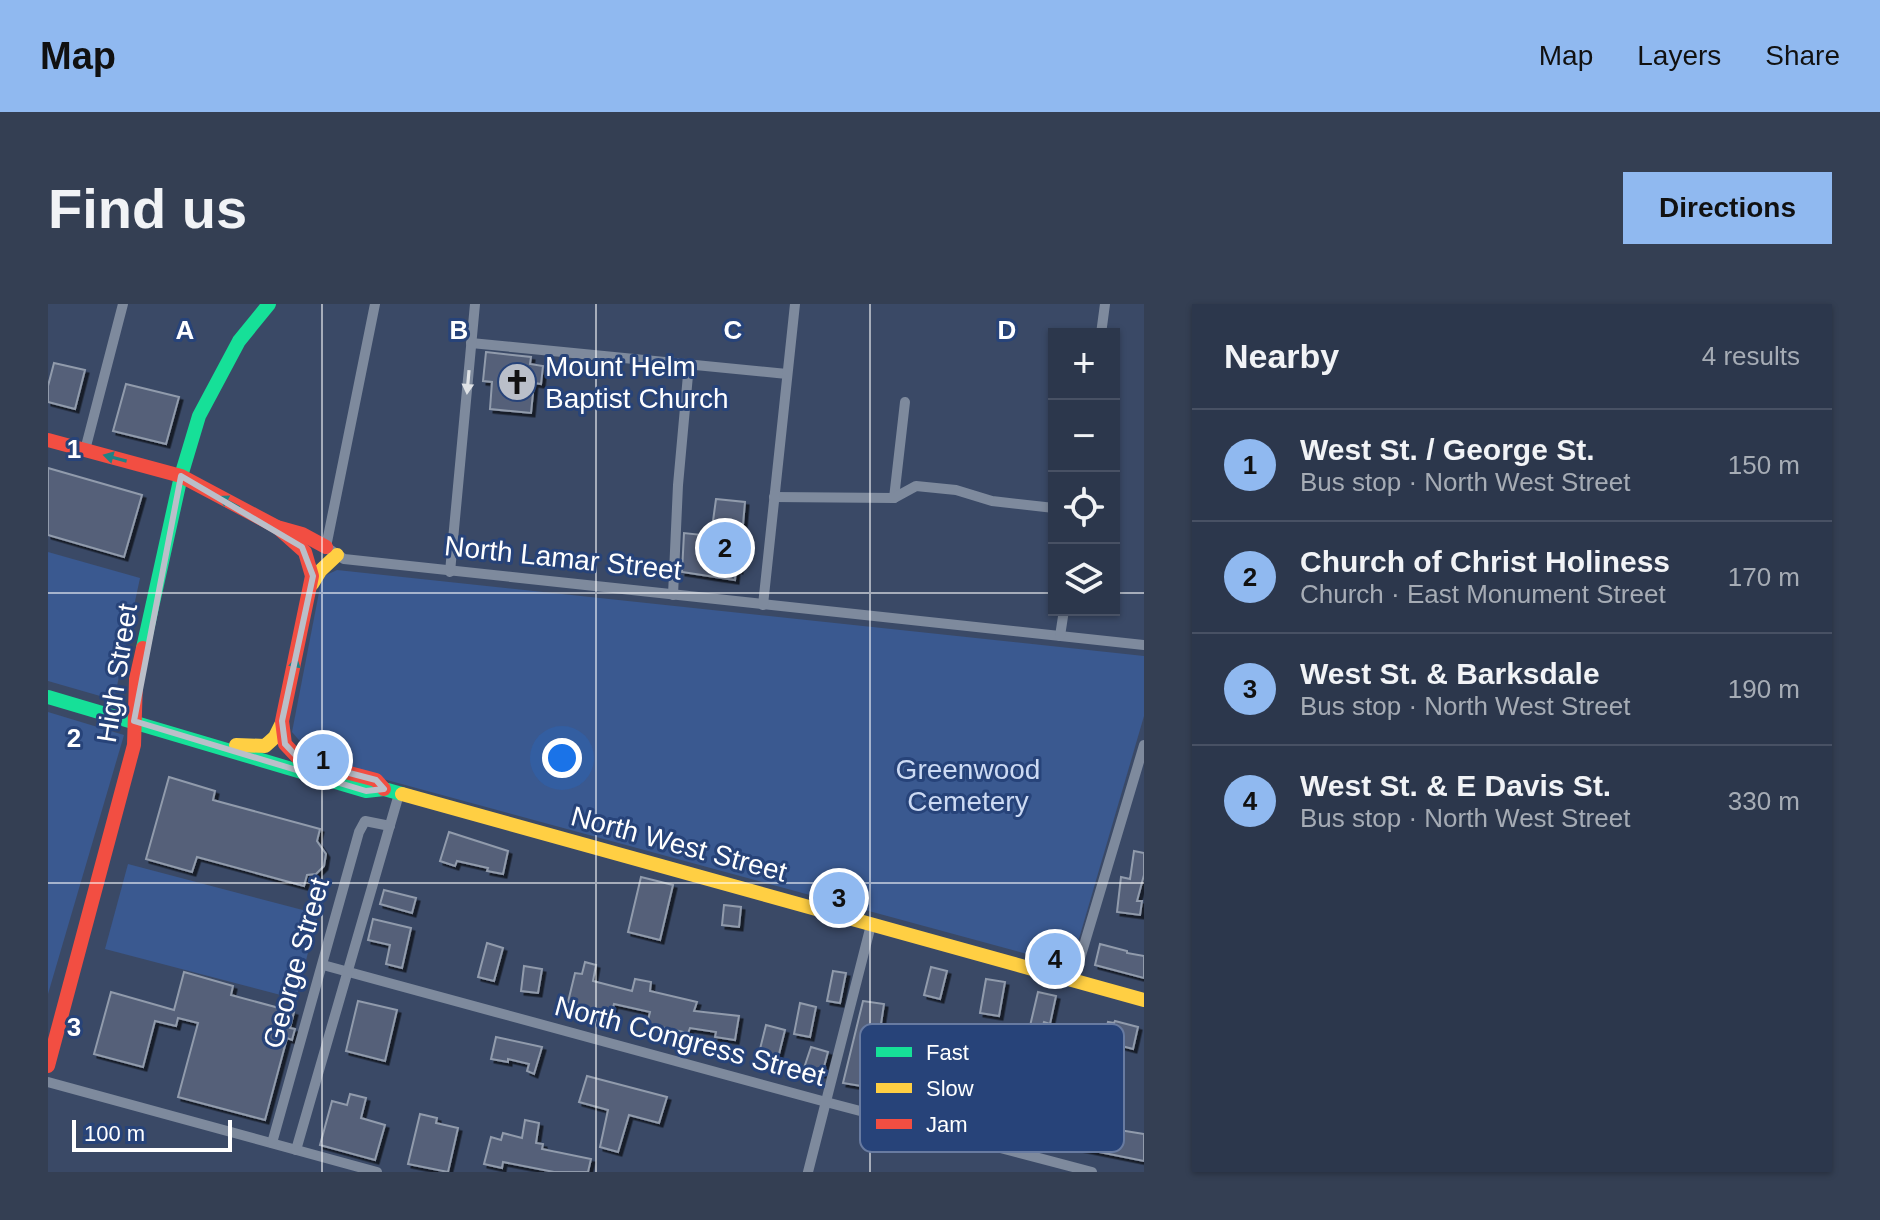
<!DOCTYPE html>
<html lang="en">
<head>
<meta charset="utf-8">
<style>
	body { margin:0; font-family:Helvetica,sans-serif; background:#343f53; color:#f1f3f6 }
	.controls { position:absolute; right:24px; top:24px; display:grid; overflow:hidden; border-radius:0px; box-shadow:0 2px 6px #0004 }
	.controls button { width:72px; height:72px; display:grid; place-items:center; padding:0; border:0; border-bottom:2px solid #485164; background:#2c374c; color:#f1f3f6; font:40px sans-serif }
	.scale { position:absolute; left:24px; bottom:20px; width:160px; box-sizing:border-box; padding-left:8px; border:4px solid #fff; border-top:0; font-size:22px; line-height:28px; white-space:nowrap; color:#fff; -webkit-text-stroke:6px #274379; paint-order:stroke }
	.you { position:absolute; left:514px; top:454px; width:28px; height:28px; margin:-20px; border:6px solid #fff; border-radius:50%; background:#1a73e8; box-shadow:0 0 0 12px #1a73e833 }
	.badge { display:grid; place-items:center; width:52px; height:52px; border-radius:50%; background:#90b9f0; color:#111; font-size:26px; font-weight:700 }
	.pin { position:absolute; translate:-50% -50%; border:4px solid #fff; box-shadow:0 2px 8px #0006 }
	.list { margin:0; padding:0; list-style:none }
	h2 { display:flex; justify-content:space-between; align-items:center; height:104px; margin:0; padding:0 32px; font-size:34px }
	h2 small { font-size:26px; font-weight:400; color:#a6acb5 }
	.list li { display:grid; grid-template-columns:52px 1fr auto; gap:24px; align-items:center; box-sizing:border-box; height:112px; padding:0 32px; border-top:2px solid #485164 }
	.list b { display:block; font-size:30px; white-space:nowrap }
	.list p { margin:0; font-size:26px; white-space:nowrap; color:#a6acb5 }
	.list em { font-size:26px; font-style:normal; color:#a6acb5 }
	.icon { flex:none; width:44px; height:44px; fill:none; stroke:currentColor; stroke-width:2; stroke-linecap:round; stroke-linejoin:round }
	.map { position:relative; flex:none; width:1096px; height:868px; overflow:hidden; border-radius:0px }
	header { display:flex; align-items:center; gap:48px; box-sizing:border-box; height:112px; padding:0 40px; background:#90b9f0; color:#111 }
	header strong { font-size:38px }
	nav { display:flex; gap:44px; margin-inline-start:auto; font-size:28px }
	.intro { display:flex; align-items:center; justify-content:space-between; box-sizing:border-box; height:192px; padding:0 48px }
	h1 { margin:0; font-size:56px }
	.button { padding:20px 36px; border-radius:0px; background:#90b9f0; color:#111; font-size:28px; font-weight:700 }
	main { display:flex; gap:48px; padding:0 48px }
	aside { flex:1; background:#2c374c; border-radius:0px; box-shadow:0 2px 6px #0004 }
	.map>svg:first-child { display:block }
</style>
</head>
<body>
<header>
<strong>Map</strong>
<nav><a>Map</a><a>Layers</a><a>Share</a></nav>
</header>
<div class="intro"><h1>Find us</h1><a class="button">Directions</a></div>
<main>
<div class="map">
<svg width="1096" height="868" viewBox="0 0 1096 868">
	<defs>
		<filter id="shadow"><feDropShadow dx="3.5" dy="3.5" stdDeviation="0" flood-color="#0009"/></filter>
	</defs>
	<rect width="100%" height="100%" fill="#3a4966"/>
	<!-- green -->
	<g fill="#3a5990">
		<path d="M0,248L92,274L66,396L0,377Z"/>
		<path d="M289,266L1096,352V412L1023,662L269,457L244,428L274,273Z"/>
		<path d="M0,408L76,431L0,690Z"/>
		<path d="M80,560L270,610L248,695L57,645Z"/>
	</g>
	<!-- building -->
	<g fill="#546179" stroke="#919bac" stroke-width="2" filter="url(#shadow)">
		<path d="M438,48L483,53L482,60L495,62L493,80L486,79L483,109L442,105L444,78L435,77Z"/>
		<path d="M6,59L37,66L27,105L0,98V82Z"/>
		<path d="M78,80L131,93L118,140L65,127Z"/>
		<path d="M0,164L94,191L76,253L0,231Z"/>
		<path d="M668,195L697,198L691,266L688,265L687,276L634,268L636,229L663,232Z"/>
		<path d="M121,473L167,487L165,496L272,525L269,537L278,550L276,562L268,570L259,571L256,582L149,553L144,568L98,555Z"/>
		<path d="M401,528L460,547L455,570L439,567L440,564L409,557L407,562L392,557Z"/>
		<path d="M1086,547L1096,549V571L1089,597H1094L1092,611L1069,608L1073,573L1082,575Z"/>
		<path d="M593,573L625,581L612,636L580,628Z"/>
		<path d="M336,586L368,594L364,609L332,600Z"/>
		<path d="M676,601L693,603L691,623L674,621Z"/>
		<path d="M325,615L363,624L354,664L338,660L342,641L320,636Z"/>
		<path d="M439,639L455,644L446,677L430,673Z"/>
		<path d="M1052,640L1079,647V649L1096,652V674L1047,661Z"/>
		<path d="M537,658L548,661L545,677L584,687L587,675L603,678L602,687L649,698L646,707L691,712L687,736L667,733L668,728L642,724L640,729L599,720L602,708L566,700L563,712L520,698L527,669L534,670Z"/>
		<path d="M476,662L494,665L490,689L473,687Z"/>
		<path d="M883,663L899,667L892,695L876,691Z"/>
		<path d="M785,667L798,669L792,699L779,697Z"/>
		<path d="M136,668L185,682L183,691L246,708L242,724L247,725L244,736L239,734L217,816L130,793L150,719L130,714L128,722L107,717L95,763L46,750L63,688L126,706Z"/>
		<path d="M938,675L957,678L951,712L932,709Z"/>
		<path d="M990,688L1008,692L1002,720L996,718L994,724L982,722Z"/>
		<path d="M310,697L349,706L337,757L298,747Z"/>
		<path d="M815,697L836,700L833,720L835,721L831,738L827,737L821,757L870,765L868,772L893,778L894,771L906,774L899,803L849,788L795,779Z"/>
		<path d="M752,699L768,703L762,733L746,730Z"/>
		<path d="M1067,717L1090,723L1085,745L1055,737L1060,718L1066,719Z"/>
		<path d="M718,721L737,726L730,754L711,749Z"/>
		<path d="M448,733L494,743L486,770L479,767L481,760L460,755V758L443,755Z"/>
		<path d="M763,743L780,748L774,770L756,764Z"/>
		<path d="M539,772L619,793L611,819L581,811L570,848L552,843L560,806L531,798Z"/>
		<path d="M1040,778L1057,782L1052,806L1069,811L1066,822L1072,824L1071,826L1096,830V857L1026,843L1028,835L949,817L953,795L976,800L980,787L993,792L991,798L1034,803Z"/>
		<path d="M302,790L318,794L313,814L337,821L327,856L272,841L284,797L299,801Z"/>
		<path d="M372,810L389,814L388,819L410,824L400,868L360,860Z"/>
		<path d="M477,816L491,819L488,839L495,840L494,845L543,855L540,868H506L455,858L454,864L436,860L443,833L453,836L455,829L474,834Z"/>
	</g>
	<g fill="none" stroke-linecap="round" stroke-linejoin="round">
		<!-- street -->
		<g stroke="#7e8a9d" stroke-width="10">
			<path d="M327,0L278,243L296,255L1096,341"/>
			<path d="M1053,30L1057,0"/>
			<path d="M423,39L739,70"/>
			<path d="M37,146L75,0"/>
			<path d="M726,193L846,194L857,98"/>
			<path d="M846,194L868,182L908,186L944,197L1006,204"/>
			<path d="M402,268L427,0"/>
			<path d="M625,291L630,181L641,60"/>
			<path d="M715,301L747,0"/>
			<path d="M1012,332L1016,306"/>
			<path d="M275,661L778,798L1044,868"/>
			<path d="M1025,678L1096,441"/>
			<path d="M0,778L329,868"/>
			<path d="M224,839L311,528L317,517L342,522"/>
			<path d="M248,846L351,490"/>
			<path d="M760,868L823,621"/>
		</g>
		<!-- fast -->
		<g stroke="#16e098" stroke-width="14">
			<path d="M95,344L133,172L151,112L191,37L221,0"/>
			<path d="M0,393L318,487L336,485L354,490"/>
		</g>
		<!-- slow -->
		<g stroke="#ffcf43" stroke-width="14">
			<path d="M264,280L272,267L289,251"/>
			<path d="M188,441L217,442L227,433L234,419"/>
			<path d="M354,490L1096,696"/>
		</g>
		<!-- jam -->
		<g stroke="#f24e42" stroke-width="14">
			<path d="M0,136L133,172L229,223L254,230L278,243"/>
			<path d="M229,223L257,248L264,272L234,417L237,440L252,456L328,476L336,485"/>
			<path d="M0,762L86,441L88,375L95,344"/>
		</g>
	</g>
	<!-- one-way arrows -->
	<defs><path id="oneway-solid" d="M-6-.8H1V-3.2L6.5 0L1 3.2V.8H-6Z" transform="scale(2)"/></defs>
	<use fill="#dfe2e6" href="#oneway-solid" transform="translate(420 78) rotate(95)"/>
	<g fill="#208285">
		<use href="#oneway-solid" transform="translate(67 154) rotate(-165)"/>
		<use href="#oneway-solid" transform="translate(181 198) rotate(-152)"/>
		<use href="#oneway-solid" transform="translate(246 365) rotate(-78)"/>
	</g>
	<!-- marked area -->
	<path fill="none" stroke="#babfc9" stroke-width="6" stroke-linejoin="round" d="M133,172L254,243L265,272L234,417L237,440L252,456L328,476L336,485L318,487L86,417Z"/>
	<!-- grid -->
	<path fill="none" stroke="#fff" stroke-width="2" stroke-opacity="0.55" d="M274,0V868M548,0V868M822,0V868M0,289H1006M1066,289H1096M0,579H1096"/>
	<!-- icons -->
	<defs>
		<g id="church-disc" transform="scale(2)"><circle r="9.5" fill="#babfc9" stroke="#274379"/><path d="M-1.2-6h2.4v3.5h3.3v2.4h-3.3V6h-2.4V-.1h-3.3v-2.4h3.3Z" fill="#111"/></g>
	</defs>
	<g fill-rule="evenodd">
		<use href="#church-disc" x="469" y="78"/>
	</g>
	<g text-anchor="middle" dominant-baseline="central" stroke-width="6" stroke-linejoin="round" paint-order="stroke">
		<!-- poi labels -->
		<g font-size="28" fill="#fff" stroke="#274379" text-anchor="start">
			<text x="497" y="62">Mount Helm<tspan x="497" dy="32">Baptist Church</tspan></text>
		</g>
		<!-- street labels -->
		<g font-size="28" fill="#fff" stroke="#274379">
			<text transform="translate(515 254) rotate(6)">North Lamar Street</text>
			<text transform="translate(69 369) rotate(-81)">High Street</text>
			<text transform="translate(631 540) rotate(15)">North West Street</text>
			<text transform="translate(248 659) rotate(-74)">George Street</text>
			<text transform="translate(642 737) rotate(15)">North Congress Street</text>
		</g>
		<!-- park labels -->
		<g font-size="28" fill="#ccdaf3" stroke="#274379">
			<text x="920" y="465">Greenwood<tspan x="920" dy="32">Cemetery</tspan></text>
		</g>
	</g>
	<!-- legend -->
	<rect x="812" y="720" width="264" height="128" rx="12" fill="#274379" stroke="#687ba1" stroke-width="2"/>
	<rect x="828" y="743" width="36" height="10" fill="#16e098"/>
	<rect x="828" y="779" width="36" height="10" fill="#ffcf43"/>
	<rect x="828" y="815" width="36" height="10" fill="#f24e42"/>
	<g font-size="22" fill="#fff">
		<text x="878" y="756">Fast</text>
		<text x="878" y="792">Slow</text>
		<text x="878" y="828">Jam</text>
	</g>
	<g font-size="26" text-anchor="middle" font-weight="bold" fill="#fff" stroke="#274379" stroke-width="6" stroke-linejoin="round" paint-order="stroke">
		<text x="137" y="35">A</text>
		<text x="411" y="35">B</text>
		<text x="685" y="35">C</text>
		<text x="959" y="35">D</text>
		<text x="26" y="154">1</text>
		<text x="26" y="443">2</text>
		<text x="26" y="732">3</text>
	</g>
</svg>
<div class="controls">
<button>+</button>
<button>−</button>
<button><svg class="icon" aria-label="locate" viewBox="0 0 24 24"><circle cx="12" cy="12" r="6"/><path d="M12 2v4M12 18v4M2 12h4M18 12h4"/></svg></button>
<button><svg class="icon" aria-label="layers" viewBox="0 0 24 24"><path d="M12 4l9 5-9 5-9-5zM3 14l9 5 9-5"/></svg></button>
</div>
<div class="scale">100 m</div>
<div class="you"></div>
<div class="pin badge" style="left:275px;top:456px">1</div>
<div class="pin badge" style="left:677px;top:244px">2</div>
<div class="pin badge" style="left:791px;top:594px">3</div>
<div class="pin badge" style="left:1007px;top:655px">4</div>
</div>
<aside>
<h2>Nearby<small>4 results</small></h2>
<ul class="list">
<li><span class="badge">1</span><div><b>West St. / George St.</b><p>Bus stop · North West Street</p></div><em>150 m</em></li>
<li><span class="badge">2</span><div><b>Church of Christ Holiness</b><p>Church · East Monument Street</p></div><em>170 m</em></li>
<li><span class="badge">3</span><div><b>West St. &amp; Barksdale</b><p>Bus stop · North West Street</p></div><em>190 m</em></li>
<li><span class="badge">4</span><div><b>West St. &amp; E Davis St.</b><p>Bus stop · North West Street</p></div><em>330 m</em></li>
</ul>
</aside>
</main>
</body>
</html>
